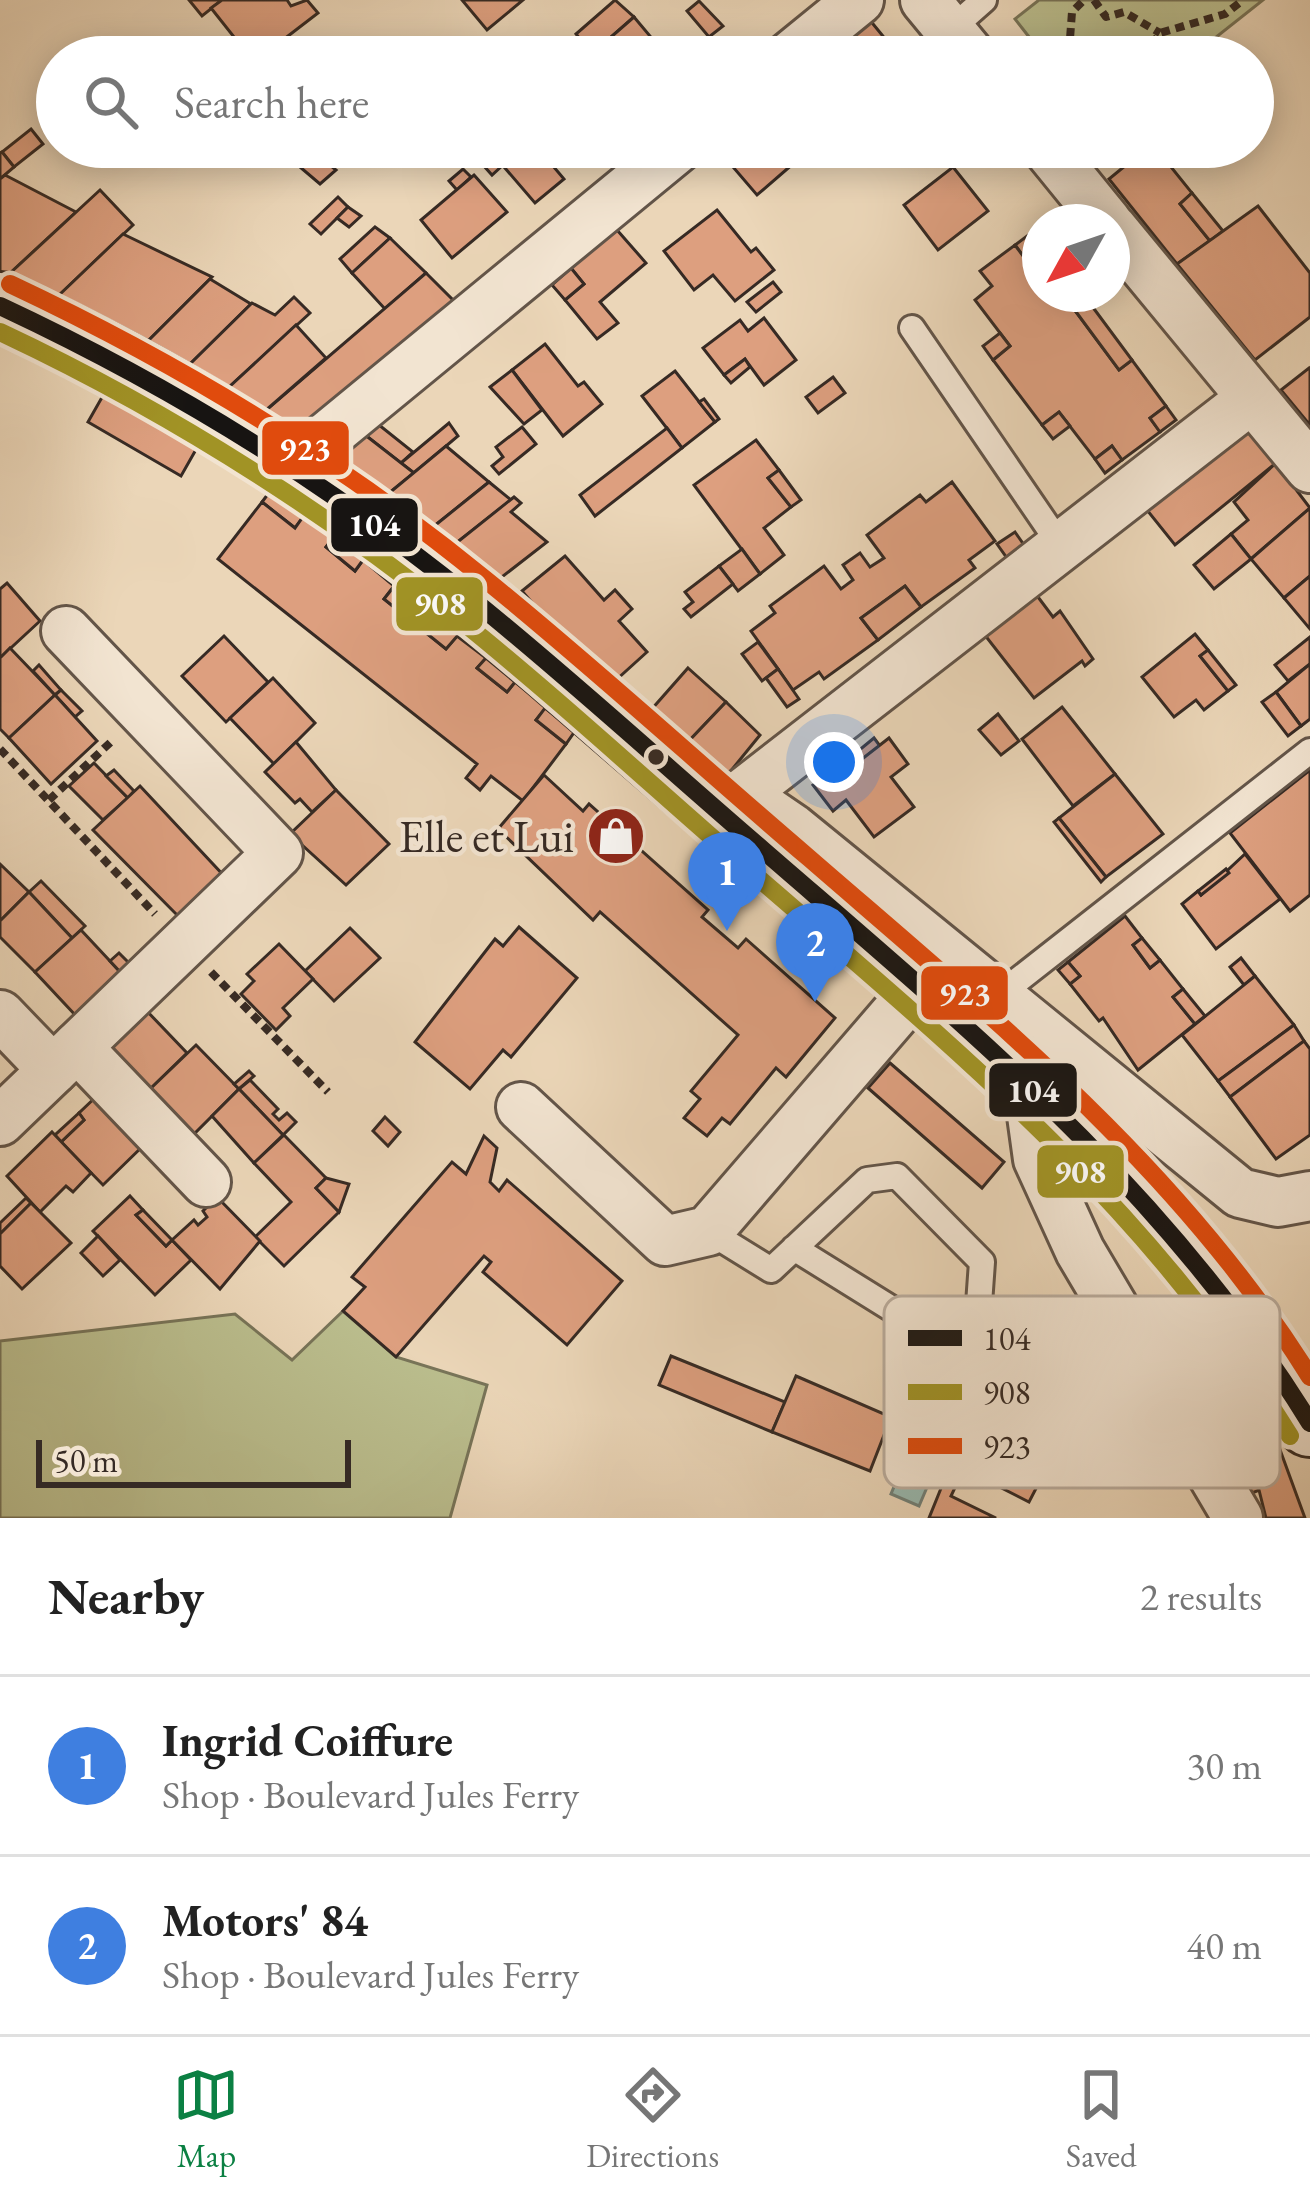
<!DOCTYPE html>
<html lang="en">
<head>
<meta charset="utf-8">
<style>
	body { margin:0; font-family:"EB Garamond",serif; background:#f2f2f2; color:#222 }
	.compass { position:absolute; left:1022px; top:204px; width:108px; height:108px; border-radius:50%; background:#fff; box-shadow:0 6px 30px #0003; rotate:230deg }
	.scale { position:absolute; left:36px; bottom:30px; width:315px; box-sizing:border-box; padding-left:12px; border:6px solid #362a24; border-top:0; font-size:33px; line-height:42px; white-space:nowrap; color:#362a24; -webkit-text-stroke:9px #f2e4d1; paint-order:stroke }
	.you { position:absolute; left:834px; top:762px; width:42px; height:42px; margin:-30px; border:9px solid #fff; border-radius:50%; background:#1a73e8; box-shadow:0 0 0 18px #1a73e833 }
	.badge { display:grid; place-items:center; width:78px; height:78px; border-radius:50%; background:#0b8043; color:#fff; font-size:39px; font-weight:700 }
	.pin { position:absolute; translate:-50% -99px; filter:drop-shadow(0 3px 6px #0008) }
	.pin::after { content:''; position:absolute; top:63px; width:42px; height:36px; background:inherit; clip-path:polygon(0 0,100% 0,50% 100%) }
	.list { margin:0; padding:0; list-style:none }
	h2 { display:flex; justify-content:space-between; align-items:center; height:156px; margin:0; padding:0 48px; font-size:51px }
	h2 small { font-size:39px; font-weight:400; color:#767676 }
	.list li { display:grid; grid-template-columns:78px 1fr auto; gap:36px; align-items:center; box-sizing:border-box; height:180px; padding:0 48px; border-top:3px solid #e0e0e0 }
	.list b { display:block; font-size:45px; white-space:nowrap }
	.list p { margin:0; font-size:39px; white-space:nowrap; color:#767676 }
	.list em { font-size:39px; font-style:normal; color:#767676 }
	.icon { flex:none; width:66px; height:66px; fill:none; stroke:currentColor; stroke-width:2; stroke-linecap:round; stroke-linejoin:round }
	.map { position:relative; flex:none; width:1310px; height:1518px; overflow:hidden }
	.search { position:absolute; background:#fff; box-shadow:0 6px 30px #0003; left:36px; right:36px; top:36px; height:132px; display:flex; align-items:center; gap:30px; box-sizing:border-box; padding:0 42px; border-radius:66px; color:#767676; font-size:45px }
	.sheet { height:516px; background:#fff }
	nav { display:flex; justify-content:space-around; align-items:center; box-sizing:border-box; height:168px; border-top:3px solid #e0e0e0; background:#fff; font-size:33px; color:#767676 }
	nav a { display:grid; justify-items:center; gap:6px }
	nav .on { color:#0b8043 }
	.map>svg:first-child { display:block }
</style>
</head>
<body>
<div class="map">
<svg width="1310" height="1518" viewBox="0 0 1310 1518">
	<rect width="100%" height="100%" fill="#ebd6b8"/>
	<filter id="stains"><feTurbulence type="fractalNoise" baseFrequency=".00167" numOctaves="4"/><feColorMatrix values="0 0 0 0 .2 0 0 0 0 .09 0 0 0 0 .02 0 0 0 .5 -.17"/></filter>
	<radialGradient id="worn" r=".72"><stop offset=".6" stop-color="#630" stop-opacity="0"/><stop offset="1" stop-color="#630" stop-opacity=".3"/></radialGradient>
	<!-- green -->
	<g fill="#babd8d" stroke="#787458" stroke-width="3">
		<path d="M1039,0H1263L1191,57H1034L1040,51L1015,19Z"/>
		<path d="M343,1311L396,1357L487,1385L450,1518H0V1341L235,1314L292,1360Z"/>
	</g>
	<!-- water -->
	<path fill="#98b9b0" stroke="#718078" stroke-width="3" d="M917,1432L945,1445L919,1506L891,1494Z"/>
	<!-- building -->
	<g fill="#dd9f7f" stroke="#362a24" stroke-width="3">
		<path d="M189,0H222L202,16Z"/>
		<path d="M222,0H287L291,6L307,0L318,13L275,46L270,39L249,56L211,8Z"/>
		<path d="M462,0H523L487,30Z"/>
		<path d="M615,0L634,17L592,54L576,34Z"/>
		<path d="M699,1L723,26L709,37L687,11Z"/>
		<path d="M860,8L900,57H819Z"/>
		<path d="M634,17L650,36L636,49L642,57H588Z"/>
		<path d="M358,41L371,57H339Z"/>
		<path d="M31,129L43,144L14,167L2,152Z"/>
		<path d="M294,147H308L336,170L320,184L287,156Z"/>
		<path d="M487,147H537L564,179L535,203Z"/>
		<path d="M487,147L503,165L492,175L475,156Z"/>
		<path d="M728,147H792L785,153L794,163L757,195L721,153Z"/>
		<path d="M892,147H918L902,160Z"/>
		<path d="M1148,147H1155L1192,193L1180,204L1210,241L1177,264L1109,179Z"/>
		<path d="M2,152L14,167L0,179V153Z"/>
		<path d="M953,167L988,211L938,250L904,205Z"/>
		<path d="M463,169L471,177L457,190L449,181Z"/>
		<path d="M5,175L76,212L7,276L0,272V179Z"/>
		<path d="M474,175L507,212L452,258L421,220Z"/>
		<path d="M100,190L133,225L55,299L7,276Z"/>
		<path d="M1192,193L1223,231L1210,241L1180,204Z"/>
		<path d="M338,197L348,207L321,234L310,224Z"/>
		<path d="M1258,206L1310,273V317L1255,360L1177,264Z"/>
		<path d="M348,207L361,216L349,227L337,218Z"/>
		<path d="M717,210L751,252L756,248L774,270L735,301L713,275L694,290L664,251Z"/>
		<path d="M610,222L646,263L600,302L618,323L597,339L565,300L584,284L565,261Z"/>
		<path d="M375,227L390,238L352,273L340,259Z"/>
		<path d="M1035,230L1040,251L1026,260L1015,245Z"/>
		<path d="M123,234L212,277L145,344L55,299Z"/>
		<path d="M390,238L426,273L385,309L352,273Z"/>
		<path d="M1015,245L1026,260L1040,251V294H1078L1068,301L1119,370L1132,360L1166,406L1150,418L1160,432L1122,460L1112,446L1095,459L1059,412L1042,425L993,360L1010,346L975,300L992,286L980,271Z"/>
		<path d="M571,268L584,284L565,300L552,285Z"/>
		<path d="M426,273L461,308L307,436L265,411Z"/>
		<path d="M210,279L251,304L187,367L145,344Z"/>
		<path d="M773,282L781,292L756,312L747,302Z"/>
		<path d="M1083,294L1132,360L1119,370L1068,301Z"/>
		<path d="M294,297L310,313L227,389L187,367L252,303L275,315Z"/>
		<path d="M764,318L796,360L764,385L745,359L724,375L703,348L740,320L748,331Z"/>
		<path d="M296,325L326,358L265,411L227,389Z"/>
		<path d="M1000,333L1010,346L993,360L983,346Z"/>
		<path d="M545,344L578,386L584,382L602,404L563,436L512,370Z"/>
		<path d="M745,359L750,367L731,383L724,375Z"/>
		<path d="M1309,368L1310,370V425L1281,390Z"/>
		<path d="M512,370L542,410L524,424L490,387Z"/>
		<path d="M675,371L715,422L682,448L642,396Z"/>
		<path d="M833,377L845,393L818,413L806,397Z"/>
		<path d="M105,392L198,446L181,476L88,422Z"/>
		<path d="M704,399L719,419L715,422L699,402Z"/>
		<path d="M1166,406L1176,420L1160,432L1150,418Z"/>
		<path d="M1059,412L1070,426L1053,439L1042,425Z"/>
		<path d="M364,413L413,452L401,463L351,424Z"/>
		<path d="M449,423L458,436L414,473L401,463Z"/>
		<path d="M1242,423L1276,463L1175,545L1139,500Z"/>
		<path d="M351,424L414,473L388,494L325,446Z"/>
		<path d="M522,427L536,444L499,474L492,466L503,457L496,447Z"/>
		<path d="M667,428L682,448L595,516L580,495Z"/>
		<path d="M756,440L779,470L768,478L791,507L764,528L784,555L760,574L694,485Z"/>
		<path d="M446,446L489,482L433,527L388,494Z"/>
		<path d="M1112,446L1122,460L1105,473L1095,459Z"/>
		<path d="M1276,463L1310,508L1251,559L1231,534L1248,520L1234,502Z"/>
		<path d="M779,470L801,500L791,507L768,478Z"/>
		<path d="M489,482L511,500L455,544L433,527Z"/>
		<path d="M952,482L995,541L969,560L975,568L921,607L905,586L861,618L878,640L824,679L819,672L793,690L751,631L775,613L770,606L824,566L841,589L853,580L843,565L860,553L870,567L884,558L867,535L920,495L926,502Z"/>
		<path d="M271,490L304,516L295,528L262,502Z"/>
		<path d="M514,497L521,503L511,512L547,542L498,580L455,544Z"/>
		<path d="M262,502L295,528L305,514L334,537L326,547L355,571L363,560L394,586L384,599L446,649L457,636L486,658L477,668L507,692L515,682L547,707L536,720L566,744L523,801L491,776L480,790L466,778L477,764L218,559Z"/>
		<path d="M1310,508V576L1284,598L1251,559Z"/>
		<path d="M1015,532L1024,545L1007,558L997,544Z"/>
		<path d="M1231,534L1251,559L1214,589L1194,565Z"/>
		<path d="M334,537L363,560L355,571L326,547Z"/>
		<path d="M742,549L760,574L738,591L719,566Z"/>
		<path d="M565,556L604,600L615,590L632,609L619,621L647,652L616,680L560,635L522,591Z"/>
		<path d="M719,566L733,584L691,617L684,609L693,602L685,592Z"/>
		<path d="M1310,576V629L1284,598Z"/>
		<path d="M7,583L40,621L0,658V589Z"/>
		<path d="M396,584L459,634L446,649L384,599Z"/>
		<path d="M905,586L921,607L878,640L861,618Z"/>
		<path d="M1035,593L1053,617L1060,611L1093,659L1085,666L1082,661L1034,698L984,634Z"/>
		<path d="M1195,634L1208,650L1200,656L1228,691L1204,710L1196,700L1174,717L1142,677Z"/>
		<path d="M224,636L268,682L226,722L182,676Z"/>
		<path d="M1310,637V664L1288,681L1275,665Z"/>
		<path d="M758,642L778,669L762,681L742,654Z"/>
		<path d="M10,648L55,695L9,738L0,729V658Z"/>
		<path d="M1208,650L1236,685L1228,691L1200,656Z"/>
		<path d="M486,658L515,682L507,692L477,668Z"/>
		<path d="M1310,664V719L1301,726L1276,692Z"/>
		<path d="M39,665L61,690L55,695L33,671Z"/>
		<path d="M688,668L726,702L687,743L651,710Z"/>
		<path d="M778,669L799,699L787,707L766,678Z"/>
		<path d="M273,678L315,723L274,764L230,718Z"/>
		<path d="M61,690L82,711L75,717L55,695Z"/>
		<path d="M1276,692L1301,726L1288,736L1262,702Z"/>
		<path d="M55,695L97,741L51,784L9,738Z"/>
		<path d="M726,702L760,735L725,778L687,743Z"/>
		<path d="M1062,707L1115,774L1073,806L1022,739Z"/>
		<path d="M545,708L575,731L566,744L536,720Z"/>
		<path d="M998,714L1019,741L1001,755L979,730Z"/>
		<path d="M874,738L880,746L857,763L852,756Z"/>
		<path d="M889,738L908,764L891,777L914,807L874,837L846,800L833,811L813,785L852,756L857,763Z"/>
		<path d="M296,742L336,790L312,812L300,799L295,803L265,772Z"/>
		<path d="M94,763L128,798L103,820L69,786Z"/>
		<path d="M114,770L134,791L128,798L106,776Z"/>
		<path d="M1310,770V895L1290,911L1230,833Z"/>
		<path d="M1115,774L1163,834L1106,877L1059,818Z"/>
		<path d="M544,775L583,811L589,804L708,910L702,917L738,948L746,939L835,1018L786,1077L776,1068L730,1124L722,1118L707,1136L684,1118L700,1099L691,1091L738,1035L600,912L593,920L498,829Z"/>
		<path d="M140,786L226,878L181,919L93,830Z"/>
		<path d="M336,790L389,844L346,885L290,834Z"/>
		<path d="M1059,818L1106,877L1101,882L1054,822Z"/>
		<path d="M1245,854L1280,899L1216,949L1182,904L1198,891L1201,895Z"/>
		<path d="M0,864L29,892L0,921Z"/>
		<path d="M1226,869L1229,873L1201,895L1198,891Z"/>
		<path d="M41,881L85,926L72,938L29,892Z"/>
		<path d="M29,892L72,938L35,972L0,937V921Z"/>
		<path d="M1125,916L1142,938L1133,945L1150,968L1160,960L1183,989L1173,997L1195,1024L1138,1070L1103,1018L1099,1021L1070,984L1080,976L1068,962Z"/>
		<path d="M519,927L577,978L511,1057L503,1050L470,1089L415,1042L495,939L503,946Z"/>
		<path d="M350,928L380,958L334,1001L305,971Z"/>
		<path d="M81,930L123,975L78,1018L35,972Z"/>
		<path d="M1142,938L1160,960L1150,968L1133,945Z"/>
		<path d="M279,944L313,979L283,1008L290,1016L276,1030L241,994L254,981L247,974Z"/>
		<path d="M119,953L132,966L123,975L110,961Z"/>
		<path d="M1241,958L1255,976L1244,985L1230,967Z"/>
		<path d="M1068,962L1080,976L1070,984L1058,970Z"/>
		<path d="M1255,976L1294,1025L1218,1081L1182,1035Z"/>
		<path d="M1183,989L1205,1016L1195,1024L1173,997Z"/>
		<path d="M144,1008L187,1053L147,1092L104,1047Z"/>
		<path d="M1294,1025L1304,1041L1230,1097L1218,1081Z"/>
		<path d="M1304,1041L1310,1049V1135L1276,1159L1230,1097Z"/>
		<path d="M196,1045L239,1089L191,1137L147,1092Z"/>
		<path d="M890,1063L1004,1162L982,1188L868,1088Z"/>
		<path d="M249,1071L254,1076L239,1089L234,1084Z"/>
		<path d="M250,1080L278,1109L273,1114L279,1120L287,1113L296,1122L283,1135L239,1089Z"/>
		<path d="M239,1089L283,1135L254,1163L212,1116Z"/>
		<path d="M100,1093L147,1142L103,1185L61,1142L84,1120L79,1113Z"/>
		<path d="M79,1113L84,1120L61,1142L55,1135Z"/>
		<path d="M385,1117L400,1132L388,1146L373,1131Z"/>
		<path d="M52,1132L91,1173L73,1192L66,1186L40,1212L7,1176Z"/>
		<path d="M284,1135L326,1178L316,1188L339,1212L284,1266L255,1237L291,1202L254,1163Z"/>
		<path d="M484,1136L497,1148L490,1182L499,1191L507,1180L622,1281L567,1345L483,1272L491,1262L484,1256L396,1357L343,1311L365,1287L352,1277L452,1162L466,1174Z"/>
		<path d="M326,1178L349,1184L339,1212L316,1188Z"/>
		<path d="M130,1196L143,1210L136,1215L166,1246L172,1240L191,1260L155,1295L93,1231Z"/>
		<path d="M217,1197L260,1241L220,1289L172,1240L194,1220L198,1225L207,1217L203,1211Z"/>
		<path d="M26,1198L31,1203L0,1234V1223Z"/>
		<path d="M31,1203L71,1243L22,1289L0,1266V1234Z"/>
		<path d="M143,1210L172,1240L166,1246L136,1215Z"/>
		<path d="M98,1236L120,1260L103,1276L81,1253Z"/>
		<path d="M671,1356L785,1402L772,1432L659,1385Z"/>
		<path d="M1230,1370L1268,1417L1305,1518H1266L1259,1490L1245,1496L1193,1400Z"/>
		<path d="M796,1376L891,1417L870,1471L772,1432Z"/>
		<path d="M1050,1415L1069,1425L1029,1502L984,1479L1015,1419L1041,1433Z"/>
		<path d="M948,1471L960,1477L951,1496L996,1518H929Z"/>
	</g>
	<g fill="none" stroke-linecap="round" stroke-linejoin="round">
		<!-- lane casing -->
		<g stroke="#635549" stroke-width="30">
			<g id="lane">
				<path d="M950,30L984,0"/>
				<path d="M912,328L1061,546"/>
				<path d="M999,995L1310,751"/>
				<path d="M708,1231L771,1270L867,1180L897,1176L982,1262L979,1304L952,1330L913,1322L794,1248"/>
			</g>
		</g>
		<!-- street casing -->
		<g stroke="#635549" stroke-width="54">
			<g id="street">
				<path d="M925,0L972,57"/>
				<path d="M789,57L859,0"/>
				<path d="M1046,147L1107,222"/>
				<path d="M1112,228L1310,468"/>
				<path d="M292,465L679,147"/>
				<path d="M742,794L1251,399"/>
				<path d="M722,817L742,794L792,828L1240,1193L1278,1202L1310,1196"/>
				<path d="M0,1015L53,1070L278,853L66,631"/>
				<path d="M77,1047L206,1182"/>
				<path d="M1027,1079L1038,1159L1080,1251L1238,1518"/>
				<path d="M521,1107L665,1241L708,1231L920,985"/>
				<path d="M0,1121L53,1070"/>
			</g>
		</g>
		<!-- secondary casing -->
		<g stroke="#362a24" stroke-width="72">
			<path id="secondary" d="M0,306C171,382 324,482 471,598L1027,1079C1137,1183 1233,1292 1310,1423"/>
		</g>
		<!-- path -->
		<g stroke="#362a24" stroke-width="8" stroke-dasharray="9 6" stroke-linecap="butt">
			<path d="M1094,0L1106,17L1124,12L1160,33"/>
			<path d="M1069,52L1072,12L1084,0"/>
			<path d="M1144,57L1160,33L1225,14L1243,0"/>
			<path d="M0,749L155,914"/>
			<path d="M49,800L113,740"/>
			<path d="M211,972L328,1092"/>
		</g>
		<!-- lane -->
		<use href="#lane" stroke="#f2e4d1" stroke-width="24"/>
		<!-- street -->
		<use href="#street" stroke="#f2e4d1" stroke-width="48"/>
		<!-- secondary -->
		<use href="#secondary" stroke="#f2e4d1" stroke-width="66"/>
		<!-- bus-1 casing -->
		<g stroke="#f2e4d1" stroke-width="27">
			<path id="bus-1" d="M0,306C167,384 324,480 468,596C569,677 665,766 763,850C968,1028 1165,1188 1310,1423"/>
		</g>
		<!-- bus-2 casing -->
		<g stroke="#f2e4d1" stroke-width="27">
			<path id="bus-2" d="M0,332C162,408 313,503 453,614C554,695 650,784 748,869C951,1045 1146,1203 1290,1436"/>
		</g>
		<!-- bus-3 casing -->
		<g stroke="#f2e4d1" stroke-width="27">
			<path id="bus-3" d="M10,284C180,364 341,461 486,580C596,669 701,766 809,858C991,1016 1181,1169 1310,1377"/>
		</g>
		<!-- bus-1 -->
		<use href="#bus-1" stroke="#171412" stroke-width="18"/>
		<!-- bus-2 -->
		<use href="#bus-2" stroke="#a19325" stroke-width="18"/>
		<!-- bus-3 -->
		<use href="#bus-3" stroke="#e04b0d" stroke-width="18"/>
	</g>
	<!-- icons -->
	<defs>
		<g id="shop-disc" transform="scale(3)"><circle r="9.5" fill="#8f2418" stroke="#f2e4d1"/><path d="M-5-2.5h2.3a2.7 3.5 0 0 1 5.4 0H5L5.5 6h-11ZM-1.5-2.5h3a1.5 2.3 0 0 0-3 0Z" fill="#fff"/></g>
	</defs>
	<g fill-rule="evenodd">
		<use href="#shop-disc" x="616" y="836"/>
	</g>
	<!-- markers -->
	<circle fill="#362a24" stroke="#f2e4d1" stroke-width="4.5" cx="656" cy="757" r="10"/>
	<g text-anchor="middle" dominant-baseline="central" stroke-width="9" stroke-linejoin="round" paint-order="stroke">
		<!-- poi labels -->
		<g font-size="45" fill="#362a24" stroke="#f2e4d1" text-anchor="end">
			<text x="574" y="836">Elle et Lui</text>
		</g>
	</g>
	<!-- legend -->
	<rect x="884" y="1296" width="396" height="192" rx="18" fill="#f2e4d1" stroke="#baac9d" stroke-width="3"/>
	<rect x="908" y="1330" width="54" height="16" fill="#171412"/>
	<rect x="908" y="1384" width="54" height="16" fill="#a19325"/>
	<rect x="908" y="1438" width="54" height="16" fill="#e04b0d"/>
	<g font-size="33" fill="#362a24">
		<text x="983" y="1350">104</text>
		<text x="983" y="1404">908</text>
		<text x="983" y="1458">923</text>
	</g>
	<g stroke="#f2e4d1" stroke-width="4.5">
		<rect x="260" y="419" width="91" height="58" rx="12" fill="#e04b0d"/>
		<rect x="329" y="496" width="91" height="58" rx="12" fill="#171412"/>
		<rect x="394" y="575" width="91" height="58" rx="12" fill="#a19325"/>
		<rect x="919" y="964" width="91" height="58" rx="12" fill="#e04b0d"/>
		<rect x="987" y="1061" width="92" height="58" rx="12" fill="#171412"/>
		<rect x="1035" y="1143" width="91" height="57" rx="12" fill="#a19325"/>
	</g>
	<g font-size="33" text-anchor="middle" font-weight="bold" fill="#fff">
		<text x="305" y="460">923</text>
		<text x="374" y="536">104</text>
		<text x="440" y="615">908</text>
		<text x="965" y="1005">923</text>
		<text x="1033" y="1102">104</text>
		<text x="1080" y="1183">908</text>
	</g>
	<rect width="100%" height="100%" filter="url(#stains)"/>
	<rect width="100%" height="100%" fill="url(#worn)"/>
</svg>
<svg class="compass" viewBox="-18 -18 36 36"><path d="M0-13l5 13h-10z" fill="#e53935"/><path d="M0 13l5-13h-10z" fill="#767676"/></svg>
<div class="scale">50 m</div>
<div class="you"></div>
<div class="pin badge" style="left:727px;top:931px;background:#3f7fe0">1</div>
<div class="pin badge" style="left:815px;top:1002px;background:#3f7fe0">2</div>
<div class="search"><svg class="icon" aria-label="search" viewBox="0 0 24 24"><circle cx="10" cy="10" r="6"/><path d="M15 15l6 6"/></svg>Search here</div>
</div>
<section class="sheet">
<h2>Nearby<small>2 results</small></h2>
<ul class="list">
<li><span class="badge" style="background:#3f7fe0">1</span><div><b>Ingrid Coiffure</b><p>Shop · Boulevard Jules Ferry</p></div><em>30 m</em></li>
<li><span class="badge" style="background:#3f7fe0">2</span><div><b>Motors' 84</b><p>Shop · Boulevard Jules Ferry</p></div><em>40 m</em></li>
</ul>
</section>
<nav>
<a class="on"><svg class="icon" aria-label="map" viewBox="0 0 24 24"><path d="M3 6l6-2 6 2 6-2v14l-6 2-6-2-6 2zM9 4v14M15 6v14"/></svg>Map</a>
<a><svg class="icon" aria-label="directions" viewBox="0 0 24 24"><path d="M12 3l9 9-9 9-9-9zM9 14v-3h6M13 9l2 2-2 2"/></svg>Directions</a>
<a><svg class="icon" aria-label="saved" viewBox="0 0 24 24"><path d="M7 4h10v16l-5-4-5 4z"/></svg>Saved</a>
</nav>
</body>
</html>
